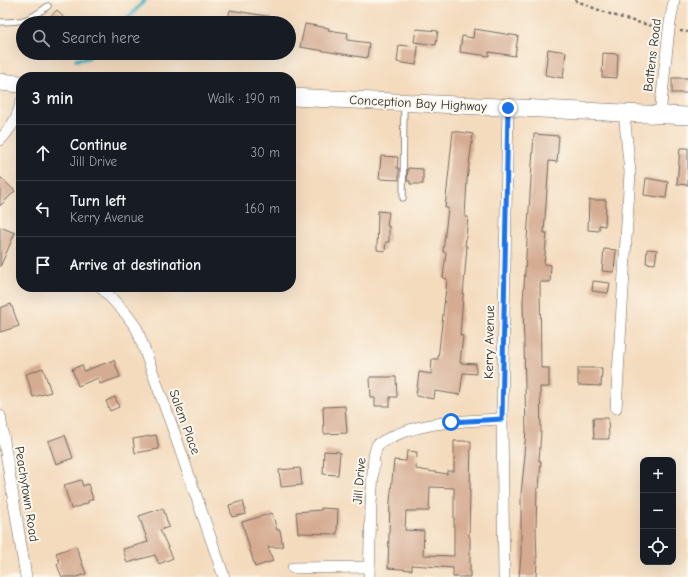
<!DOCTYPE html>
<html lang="en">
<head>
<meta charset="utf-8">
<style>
	body { margin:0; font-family:"Comic Neue",sans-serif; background:#20242c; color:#f1f3f6 }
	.controls { position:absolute; right:12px; bottom:12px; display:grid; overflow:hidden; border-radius:8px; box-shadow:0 4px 16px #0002 }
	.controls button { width:36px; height:36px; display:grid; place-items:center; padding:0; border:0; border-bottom:1px solid #363941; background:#171b24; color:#f1f3f6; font:20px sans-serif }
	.stop { position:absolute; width:12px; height:12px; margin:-9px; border:3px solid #1a73e8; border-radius:50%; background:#fff }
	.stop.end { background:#1a73e8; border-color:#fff; box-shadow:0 1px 4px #0008 }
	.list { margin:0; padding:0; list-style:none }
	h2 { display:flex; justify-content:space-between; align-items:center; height:52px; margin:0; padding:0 16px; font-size:17px }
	h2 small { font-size:13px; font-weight:400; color:#9ea1a6 }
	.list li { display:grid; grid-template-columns:26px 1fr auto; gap:12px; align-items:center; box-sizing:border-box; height:56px; padding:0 16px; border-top:1px solid #363941 }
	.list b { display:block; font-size:15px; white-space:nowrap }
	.list p { margin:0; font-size:13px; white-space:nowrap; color:#9ea1a6 }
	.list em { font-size:13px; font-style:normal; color:#9ea1a6 }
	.icon { flex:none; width:22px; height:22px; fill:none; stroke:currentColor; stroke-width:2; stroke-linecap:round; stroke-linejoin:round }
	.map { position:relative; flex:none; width:688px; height:577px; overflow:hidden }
	.search { position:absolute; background:#171b24; box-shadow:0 4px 16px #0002; left:16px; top:16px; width:280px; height:44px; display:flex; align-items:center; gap:10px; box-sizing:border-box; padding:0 14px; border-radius:22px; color:#9ea1a6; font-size:15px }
	.panel { position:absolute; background:#171b24; box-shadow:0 4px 16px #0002; left:16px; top:72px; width:280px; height:220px; border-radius:16px }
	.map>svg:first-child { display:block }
</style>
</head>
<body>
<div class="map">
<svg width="688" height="577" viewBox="0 0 688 577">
	<rect width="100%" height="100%" fill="#fbf7ec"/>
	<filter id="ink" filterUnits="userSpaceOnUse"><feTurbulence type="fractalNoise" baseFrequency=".025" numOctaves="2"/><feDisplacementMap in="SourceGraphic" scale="8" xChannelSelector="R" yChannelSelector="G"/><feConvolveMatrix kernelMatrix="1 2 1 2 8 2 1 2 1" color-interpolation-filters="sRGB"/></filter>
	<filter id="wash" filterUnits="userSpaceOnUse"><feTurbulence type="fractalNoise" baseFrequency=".012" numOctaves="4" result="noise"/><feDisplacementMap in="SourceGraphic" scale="16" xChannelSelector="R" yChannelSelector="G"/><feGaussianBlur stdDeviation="0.9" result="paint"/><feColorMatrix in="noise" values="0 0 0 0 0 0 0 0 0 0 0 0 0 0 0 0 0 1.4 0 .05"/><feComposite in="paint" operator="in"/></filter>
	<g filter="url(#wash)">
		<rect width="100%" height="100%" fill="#f4dbbe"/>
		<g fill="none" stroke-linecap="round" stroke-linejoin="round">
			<!-- stream -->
			<g stroke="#47b4c3" stroke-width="4">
				<path d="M121,23L132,14L145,0"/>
				<path d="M76,60L88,58L94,53"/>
			</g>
		</g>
		<g id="blocks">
			<!-- building -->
			<g fill="#d5ab91" fill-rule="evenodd">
				<path d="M57,10L68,23H43Z"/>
				<path d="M230,10L272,17V23H227Z"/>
				<path d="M305,24L329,28L328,30L348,33L347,40L369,43L367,58L300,47Z"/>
				<path d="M416,29L438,31L436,45L414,42Z"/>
				<path d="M474,29L518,36L515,56L489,52V56L460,52L462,36L473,38Z"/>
				<path d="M399,45L418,47L416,65L397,62Z"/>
				<path d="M548,49L566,52L563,78L545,75Z"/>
				<path d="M603,53L618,54L617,78L602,77Z"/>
				<rect x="672" y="78" width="16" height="15"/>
				<path d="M453,131L473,134L467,180L465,217H468L465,246H467L460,335L463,336L460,363L476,364V374L463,373L460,395L435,391L434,399L416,396L419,372L431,374L432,359H438L447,279L443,278L446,252H443L448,208H445Z"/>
				<path d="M534,134L559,136L557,162L549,161L544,233H547L544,264L551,265L550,282H540L541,368H549V387H540L541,431L539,461H541L539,488H537L536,528L537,562L536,577H519L521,554V494L525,455H524L526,430L523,301Z"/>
				<path d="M680,148H688V185L677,184Z"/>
				<path d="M381,156L398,157L397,168H399V180L379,179Z"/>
				<path d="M408,168L423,169V184H410V181H407Z"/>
				<path d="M0,177L15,191L0,206Z"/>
				<path d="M646,178L668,182L666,198L644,195Z"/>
				<path d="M589,200H606L605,226L599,225V231L588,230Z"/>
				<path d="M378,211L389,212L387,226H389V242H386L385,251L377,250Z"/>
				<path d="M0,227L15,233L0,267Z"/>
				<path d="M604,249L616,250L614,272L602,271Z"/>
				<path d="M647,249L657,250L655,264L646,263Z"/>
				<path d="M593,281L610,283L608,293L592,291Z"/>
				<path d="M11,304L19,326L0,332V308Z"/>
				<path d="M114,360L120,377L100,384L98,378L78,386L72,369L82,365L84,371Z"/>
				<path d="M43,368L51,392L33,397L26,374Z"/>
				<path d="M578,368H602L601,386L578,385Z"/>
				<path d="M370,377H396L397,397H390V406H375V398H371Z"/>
				<path d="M115,397L119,407L110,411L106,401Z"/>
				<path d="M345,406L347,433L324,434L323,407Z"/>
				<path d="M593,418H608L609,439H594Z"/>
				<path d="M65,435L73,458L56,464L48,441Z"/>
				<path d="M156,435L159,449L135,453L133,439Z"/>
				<path d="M454,441H471L469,537H470V577H453V568L412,565V570L388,568L390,502L394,460L406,461L407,451L417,452L416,469L447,474V471H454ZM430,487L454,488V556L423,555L424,531L405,530L406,511H429Z"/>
				<path d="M324,451L340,452L338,475L323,474Z"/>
				<path d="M300,468L302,485L281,487L279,470Z"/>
				<path d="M81,480L83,486L88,484L93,499L88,501V503L71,509L64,485Z"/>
				<path d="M243,501L246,514L232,517L229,505Z"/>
				<path d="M163,508L169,527L160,530L173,558L159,564L155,555L127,563L123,549L148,542L139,516Z"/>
				<path d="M321,508L338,509L337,534L298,533L296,512L321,510Z"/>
				<path d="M272,513L277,530H280L283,547H268L273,561L255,567L242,522Z"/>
				<path d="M76,546L86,574L77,577H62L57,565L60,563L56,553Z"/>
			</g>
		</g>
	</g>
	<g filter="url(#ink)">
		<use href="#blocks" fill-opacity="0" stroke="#71695e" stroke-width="1"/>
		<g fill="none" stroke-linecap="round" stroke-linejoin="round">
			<!-- lane casing -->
			<g stroke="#71695e" stroke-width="7">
				<g id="lane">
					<path d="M0,22C23,22 30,20 48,6"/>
					<path d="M403,198L404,105"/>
				</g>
			</g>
			<!-- street casing -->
			<g stroke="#71695e" stroke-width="12">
				<g id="street">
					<path d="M660,114L669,29L674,0"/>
					<path d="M0,140C11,128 18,118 21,102"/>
					<path d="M101,287L127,315L137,329L173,429L224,577"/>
					<path d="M616,408L630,172L624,113"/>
					<path d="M0,416L26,577"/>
					<path d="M293,568L369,567"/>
					<path d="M369,577L371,505L374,456L377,445C413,421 461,421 502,419"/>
					<path d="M504,577L502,419L508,108"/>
				</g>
			</g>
			<!-- primary casing -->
			<g stroke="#71695e" stroke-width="18">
				<g id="primary">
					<path d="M0,82L21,84"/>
					<path d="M291,97L688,116"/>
				</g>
			</g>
			<!-- path -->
			<g stroke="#71695e" stroke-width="2.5" stroke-dasharray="3 3" stroke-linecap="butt">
				<path d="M575,0C601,12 629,21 658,27"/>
				<path d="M680,31L688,32"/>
			</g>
			<!-- lane -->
			<use href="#lane" stroke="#fff" stroke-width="5.5"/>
			<!-- street -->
			<use href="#street" stroke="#fff" stroke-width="11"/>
			<!-- primary -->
			<use href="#primary" stroke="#fff" stroke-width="17"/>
		</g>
	</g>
	<g fill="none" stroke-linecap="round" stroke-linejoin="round" filter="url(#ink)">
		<!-- route -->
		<path stroke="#1a73e8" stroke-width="5" d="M451,422L502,419L508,108"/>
	</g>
	<g text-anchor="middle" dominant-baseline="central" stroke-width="4" stroke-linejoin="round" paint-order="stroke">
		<!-- street labels -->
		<g font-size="13" fill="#2b2b2b" stroke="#fbf7ec">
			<text transform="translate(652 55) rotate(-83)">Battens Road</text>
			<text transform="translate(418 103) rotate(3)">Conception Bay Highway</text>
			<text transform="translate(489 342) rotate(-89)">Kerry Avenue</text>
			<text transform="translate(185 422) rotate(70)">Salem Place</text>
			<text transform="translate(359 481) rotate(-85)">Jill Drive</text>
			<text transform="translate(27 494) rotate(81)">Peachytown Road</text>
		</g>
	</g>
</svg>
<div class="controls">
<button>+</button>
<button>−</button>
<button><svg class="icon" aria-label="locate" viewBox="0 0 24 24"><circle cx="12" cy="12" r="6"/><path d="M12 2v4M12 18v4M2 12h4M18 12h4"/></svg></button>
</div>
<div class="stop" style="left:451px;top:422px"></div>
<div class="stop end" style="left:508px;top:108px"></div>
<div class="search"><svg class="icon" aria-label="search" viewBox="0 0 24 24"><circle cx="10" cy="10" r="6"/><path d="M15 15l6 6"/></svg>Search here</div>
<section class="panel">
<h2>3 min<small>Walk · 190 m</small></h2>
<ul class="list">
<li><svg class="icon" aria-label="ahead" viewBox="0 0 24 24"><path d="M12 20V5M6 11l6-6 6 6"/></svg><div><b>Continue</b><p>Jill Drive</p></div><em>30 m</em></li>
<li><svg class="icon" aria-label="left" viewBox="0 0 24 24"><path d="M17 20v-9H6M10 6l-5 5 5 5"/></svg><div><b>Turn left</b><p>Kerry Avenue</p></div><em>160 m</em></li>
<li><svg class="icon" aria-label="arrive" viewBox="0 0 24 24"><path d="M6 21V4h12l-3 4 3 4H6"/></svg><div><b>Arrive at destination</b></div></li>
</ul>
</section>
</div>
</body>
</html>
